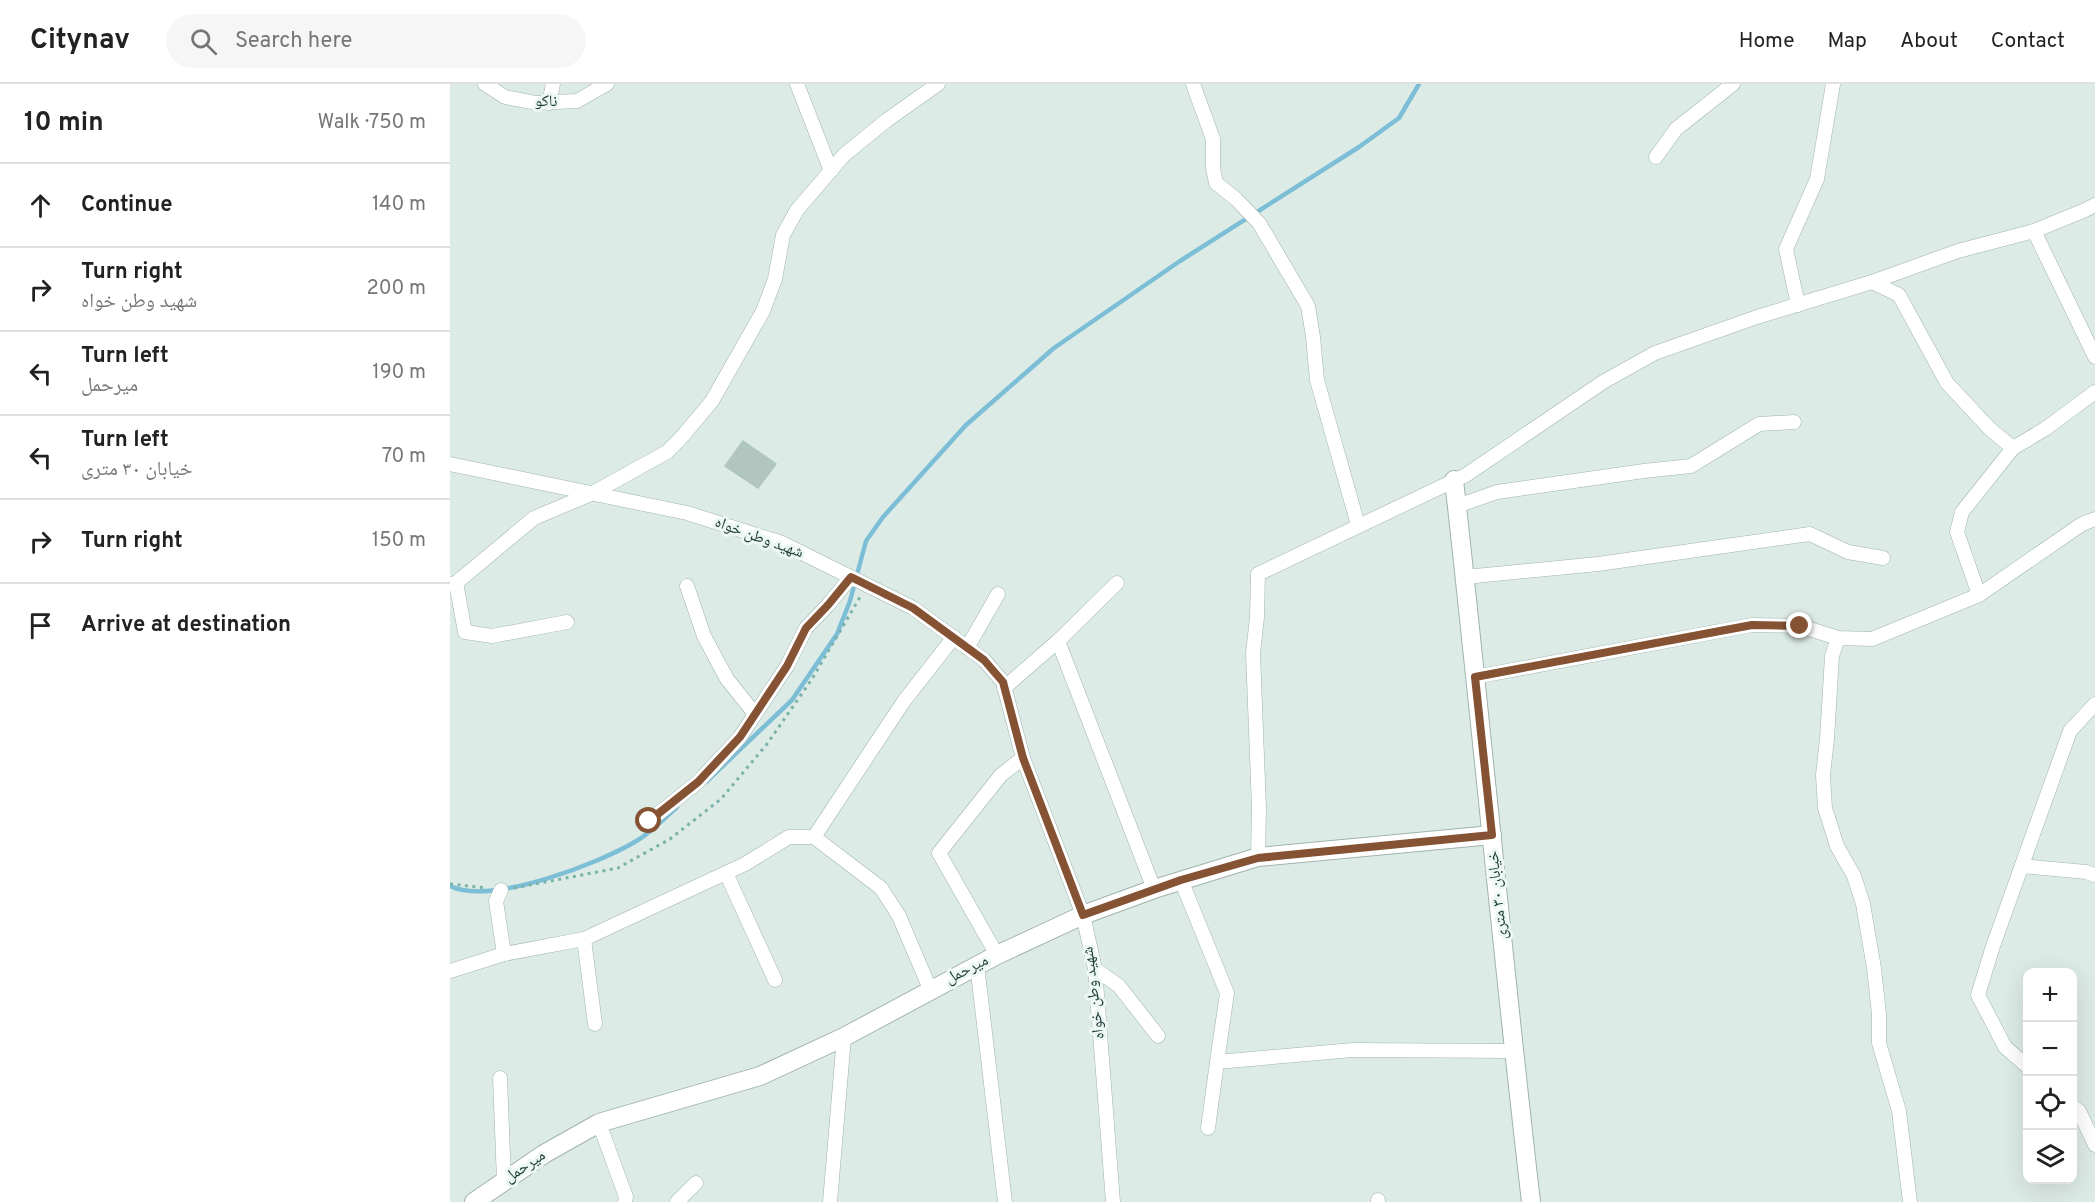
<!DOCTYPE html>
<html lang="en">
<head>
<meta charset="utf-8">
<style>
	body { margin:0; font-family:Overpass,"Noto Naskh Arabic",sans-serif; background:#f6f6f6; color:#222 }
	.controls { position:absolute; right:18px; bottom:18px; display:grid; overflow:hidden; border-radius:12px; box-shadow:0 6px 24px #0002 }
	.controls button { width:54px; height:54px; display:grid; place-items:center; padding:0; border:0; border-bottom:2px solid #e0e0e0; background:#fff; color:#222; font:30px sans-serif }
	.stop { position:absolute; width:18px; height:18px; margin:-14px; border:4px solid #855233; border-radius:50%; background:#fff }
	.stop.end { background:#855233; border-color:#fff; box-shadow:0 2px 6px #0008 }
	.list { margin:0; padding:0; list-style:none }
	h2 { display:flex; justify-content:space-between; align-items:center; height:78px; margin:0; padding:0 24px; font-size:26px }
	h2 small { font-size:20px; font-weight:400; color:#767676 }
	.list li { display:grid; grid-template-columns:39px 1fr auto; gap:18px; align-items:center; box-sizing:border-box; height:84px; padding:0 24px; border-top:2px solid #e0e0e0 }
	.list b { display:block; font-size:22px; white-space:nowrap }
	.list p { margin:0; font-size:20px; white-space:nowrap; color:#767676 }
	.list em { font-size:20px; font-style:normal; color:#767676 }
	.icon { flex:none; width:33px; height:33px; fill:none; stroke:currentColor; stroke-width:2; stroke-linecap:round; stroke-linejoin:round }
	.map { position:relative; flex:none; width:1645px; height:1118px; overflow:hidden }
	header { display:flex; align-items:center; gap:36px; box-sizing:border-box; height:84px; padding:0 30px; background:#fff; border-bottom:2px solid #e0e0e0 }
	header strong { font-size:28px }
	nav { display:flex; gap:33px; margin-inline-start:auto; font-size:21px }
	.search { width:420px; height:54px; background:#f6f6f6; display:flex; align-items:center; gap:15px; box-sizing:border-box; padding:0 21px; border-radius:33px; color:#767676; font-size:22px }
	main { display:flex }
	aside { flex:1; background:#fff }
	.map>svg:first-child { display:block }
</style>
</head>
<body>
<header>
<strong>Citynav</strong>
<div class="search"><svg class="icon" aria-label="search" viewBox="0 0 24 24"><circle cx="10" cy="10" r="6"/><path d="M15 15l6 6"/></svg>Search here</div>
<nav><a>Home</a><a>Map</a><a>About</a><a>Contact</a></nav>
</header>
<main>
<aside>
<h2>10 min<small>Walk · 750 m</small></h2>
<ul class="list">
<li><svg class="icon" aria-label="ahead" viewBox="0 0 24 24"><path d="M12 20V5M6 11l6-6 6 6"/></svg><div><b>Continue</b></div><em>140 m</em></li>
<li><svg class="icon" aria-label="right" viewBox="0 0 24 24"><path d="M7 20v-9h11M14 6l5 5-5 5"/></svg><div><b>Turn right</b><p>شهید وطن خواه</p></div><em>200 m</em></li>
<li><svg class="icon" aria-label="left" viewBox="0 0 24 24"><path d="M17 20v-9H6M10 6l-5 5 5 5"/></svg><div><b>Turn left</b><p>میرحمل</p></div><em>190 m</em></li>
<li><svg class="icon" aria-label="left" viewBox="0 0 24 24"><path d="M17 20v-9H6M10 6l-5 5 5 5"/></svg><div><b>Turn left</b><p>خیابان ۳۰ متری</p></div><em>70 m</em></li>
<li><svg class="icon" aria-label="right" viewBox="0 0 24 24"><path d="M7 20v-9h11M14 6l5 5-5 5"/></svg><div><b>Turn right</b></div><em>150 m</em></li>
<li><svg class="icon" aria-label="arrive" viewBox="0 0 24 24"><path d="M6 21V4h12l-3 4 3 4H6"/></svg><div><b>Arrive at destination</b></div></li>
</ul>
</aside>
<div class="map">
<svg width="1645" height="1118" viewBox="0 0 1645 1118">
	<rect width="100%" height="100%" fill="#ddebe6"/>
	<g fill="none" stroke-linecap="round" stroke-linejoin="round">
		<!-- stream -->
		<g stroke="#7dbed7" stroke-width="4.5">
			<path d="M256,698L342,616L387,550L400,517L416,457L433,433L516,341L604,264L730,177L909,63L949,34L969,0"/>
			<path d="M0,802C40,822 151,779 188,756C202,747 215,734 227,723"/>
		</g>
	</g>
	<!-- building -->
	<path fill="#b2c6c0" stroke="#afc5bf" stroke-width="1.5" d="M293,357L326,380L308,404L275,382Z"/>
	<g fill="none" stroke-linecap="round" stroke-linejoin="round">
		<!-- minor casing -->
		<g stroke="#a0b3ae" stroke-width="15">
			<g id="minor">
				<path d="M35,0L55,13L86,19L127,17L157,0"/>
				<path d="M347,0L381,87"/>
				<path d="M743,0L763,55V84L766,99L786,115L809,139L858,222L863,253L867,296L908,441"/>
				<path d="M99,19L103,0"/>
				<path d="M1206,73L1226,45L1283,0"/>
				<path d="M1584,147L1645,273"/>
				<path d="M1422,198L1449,211L1497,299L1540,345L1563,364"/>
				<path d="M1348,221L1336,165L1367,95L1383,0"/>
				<path d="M0,380L237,429L332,459L463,524L534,576L553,598L573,674L633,831L645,885L663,1118"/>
				<path d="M1007,422L1047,408L1194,387L1241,382L1309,340L1344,338"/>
				<path d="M1015,493L1148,480L1360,450L1398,468L1433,474"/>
				<path d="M6,499L15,548L42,552L117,538"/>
				<path d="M0,500L6,499L84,434L141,410L217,368L231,354L262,317L313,227L325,195L333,151L347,126L394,71L437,36L488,0"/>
				<path d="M237,502L254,552L277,595L305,630"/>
				<path d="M1529,511L1507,448L1512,428L1563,364L1595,345L1645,308"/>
				<path d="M1388,554L1382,572L1377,655L1373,691L1375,724L1387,762L1404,792L1413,820L1424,884L1429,930V959L1449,1027L1460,1118"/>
				<path d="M608,557L704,805"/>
				<path d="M517,564L548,510"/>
				<path d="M1025,593L1302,541L1350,542L1388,554L1422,555L1529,511L1632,440L1645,435"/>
				<path d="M554,604L608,557L667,499"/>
				<path d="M199,737L248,698L290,653L337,582L356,544L378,521L401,493"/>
				<path d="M808,773L809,724L803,569L807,533L808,490L1016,391L1153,298L1205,269L1307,233L1422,198L1508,167L1584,147L1633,127L1645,121"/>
				<path d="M1572,782L1636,788L1645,791"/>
				<path d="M276,789L325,896"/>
				<path d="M731,796L777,909L767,978"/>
				<path d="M51,806L46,817L54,870"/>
				<path d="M134,855L145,940"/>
				<path d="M547,871L489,769L551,691L573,674"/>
				<path d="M527,881L555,1118"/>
				<path d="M645,885L669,902L708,952"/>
				<path d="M0,887L54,870L134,855L295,780L339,753H364"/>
				<path d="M480,905L449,832L431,804L364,753L454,617L504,553"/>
				<path d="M1578,983L1555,963L1528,911L1543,862L1620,647L1645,620"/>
				<path d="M50,994L54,1097"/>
				<path d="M1622,1022L1629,1027L1645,1061"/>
				<path d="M149,1039L176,1113L175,1118"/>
				<path d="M758,1044L767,978L903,966L1063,967"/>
				<path d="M227,1118L246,1099"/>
				<path d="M380,1118L394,953"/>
				<path d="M928,1118V1116"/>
			</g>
		</g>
		<!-- tertiary casing -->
		<g stroke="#a0b3ae" stroke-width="20">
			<g id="tertiary">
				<path d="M1004,396C1031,637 1053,878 1081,1118"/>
				<path d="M24,1118L94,1070L149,1039L310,992L394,953L547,871L633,831L704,805L808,773L1042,751"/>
			</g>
		</g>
		<!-- path -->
		<g stroke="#79b2a8" stroke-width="3" stroke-dasharray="3 4.5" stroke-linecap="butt">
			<path d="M0,800L37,804"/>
			<path d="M64,804L168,784L220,755L271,715L317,660L362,595L410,513"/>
		</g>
		<!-- minor -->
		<use href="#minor" stroke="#fff" stroke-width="14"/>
		<!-- tertiary -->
		<use href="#tertiary" stroke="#fff" stroke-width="18"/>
	</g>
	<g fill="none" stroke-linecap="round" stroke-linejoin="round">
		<!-- route -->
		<path stroke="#855233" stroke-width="8" d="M199,737L248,698L290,653L337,582L356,544L378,521L401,493L463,524L534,576L553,598L573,674L633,831L731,796L808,774L1042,751L1025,593L1302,541L1350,542"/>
	</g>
	<g text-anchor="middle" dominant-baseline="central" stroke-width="6" stroke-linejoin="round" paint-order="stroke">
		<!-- street labels -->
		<g font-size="16" fill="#1d3c37" stroke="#edf7f4">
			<text x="96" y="18">ناکو</text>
			<text transform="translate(309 454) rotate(20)">شهید وطن خواه</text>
			<text transform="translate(1048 811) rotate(-96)">خیابان ۳۰ متری</text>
			<text transform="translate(517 886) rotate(-27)">میرحمل</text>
			<text transform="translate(644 909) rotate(-97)">شهید وطن خواه</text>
			<text transform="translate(75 1083) rotate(-34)">میرحمل</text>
		</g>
	</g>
</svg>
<div class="controls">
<button>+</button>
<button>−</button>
<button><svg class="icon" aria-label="locate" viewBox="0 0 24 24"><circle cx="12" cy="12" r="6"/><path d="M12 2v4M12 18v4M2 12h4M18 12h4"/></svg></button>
<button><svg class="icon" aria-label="layers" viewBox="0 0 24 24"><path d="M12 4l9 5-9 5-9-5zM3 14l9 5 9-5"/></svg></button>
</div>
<div class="stop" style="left:199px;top:737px"></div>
<div class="stop end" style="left:1350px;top:542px"></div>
</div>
</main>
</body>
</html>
